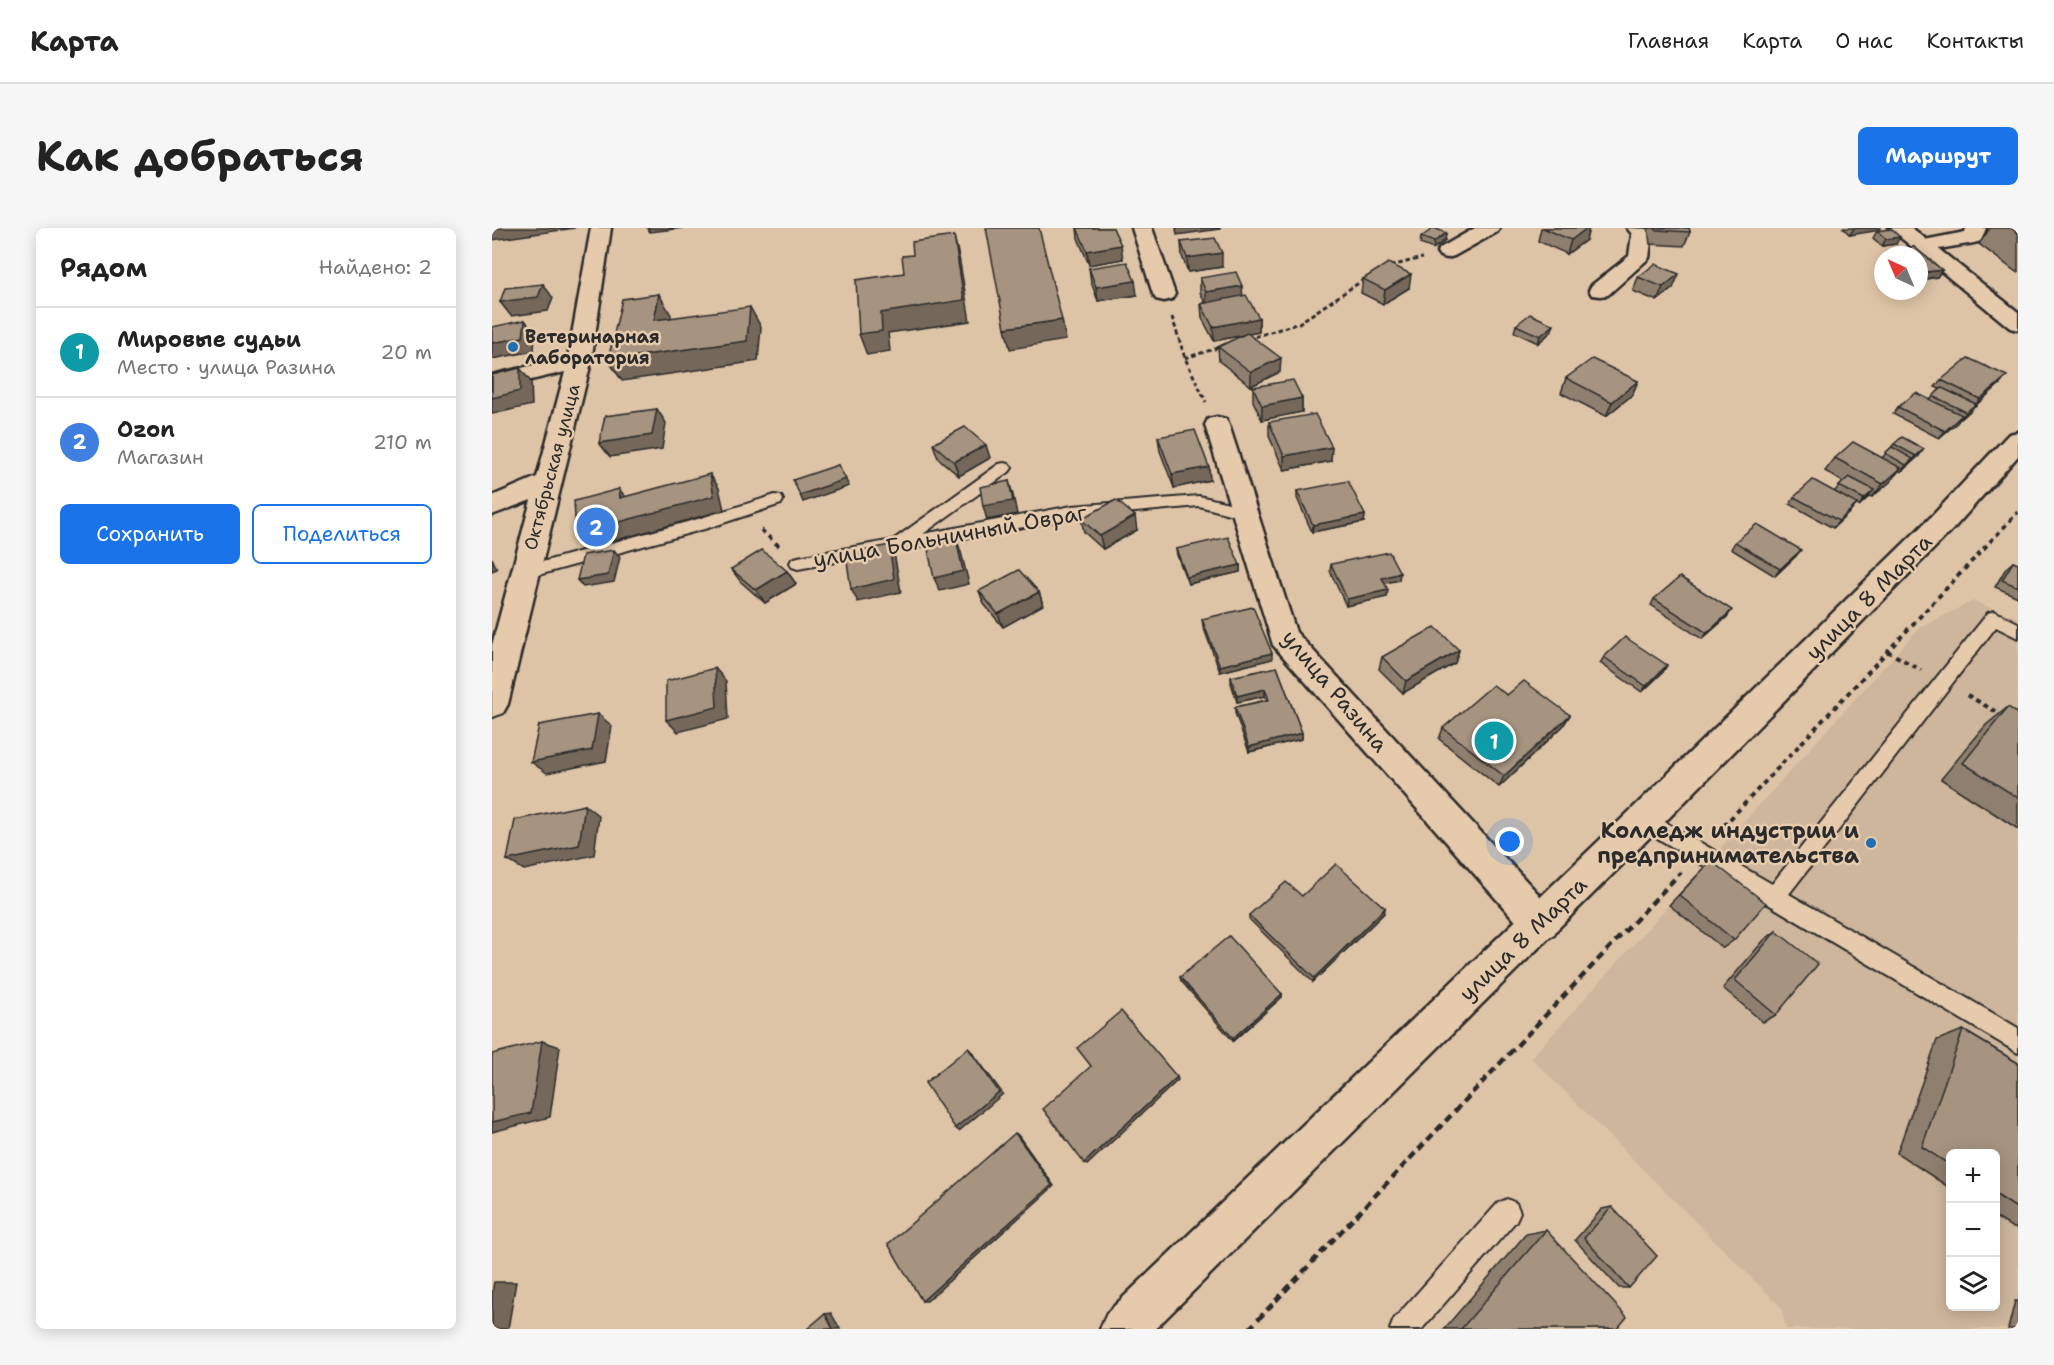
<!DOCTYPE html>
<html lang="ru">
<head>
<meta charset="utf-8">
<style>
	body { margin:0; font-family:"Shantell Sans",sans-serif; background:#f6f6f6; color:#222 }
	.controls { position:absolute; right:18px; bottom:18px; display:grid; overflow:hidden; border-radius:9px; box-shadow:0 3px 15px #0003 }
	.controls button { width:54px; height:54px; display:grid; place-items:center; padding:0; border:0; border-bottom:2px solid #e0e0e0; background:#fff; color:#222; font:30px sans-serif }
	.compass { position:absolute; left:1382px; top:18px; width:54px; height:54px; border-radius:50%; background:#fff; box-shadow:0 3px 15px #0003; rotate:316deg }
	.you { position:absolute; left:1018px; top:614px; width:21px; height:21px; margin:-15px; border:4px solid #fff; border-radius:50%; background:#1a73e8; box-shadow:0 0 0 9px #1a73e833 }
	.badge { display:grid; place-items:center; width:39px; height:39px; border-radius:50%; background:#1a73e8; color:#fff; font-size:20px; font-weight:700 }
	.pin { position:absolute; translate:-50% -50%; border:3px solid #fff; box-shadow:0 2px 6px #0006 }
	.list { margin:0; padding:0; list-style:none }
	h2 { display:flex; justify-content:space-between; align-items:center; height:78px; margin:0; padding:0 24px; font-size:26px }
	h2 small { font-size:20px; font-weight:400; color:#767676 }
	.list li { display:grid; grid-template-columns:39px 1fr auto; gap:18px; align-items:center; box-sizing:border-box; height:90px; padding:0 24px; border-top:2px solid #e0e0e0 }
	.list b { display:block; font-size:22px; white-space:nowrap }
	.list p { margin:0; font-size:20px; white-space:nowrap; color:#767676 }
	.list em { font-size:20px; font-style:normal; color:#767676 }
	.actions { display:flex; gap:12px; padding:18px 24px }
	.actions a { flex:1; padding:14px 0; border:2px solid #1a73e8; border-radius:9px; text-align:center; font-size:21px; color:#1a73e8 }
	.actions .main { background:#1a73e8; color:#fff }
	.icon { flex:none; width:33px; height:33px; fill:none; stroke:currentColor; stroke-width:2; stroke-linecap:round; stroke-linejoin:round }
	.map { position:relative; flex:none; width:1526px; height:1101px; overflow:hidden; border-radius:9px }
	header { display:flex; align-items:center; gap:36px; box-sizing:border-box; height:84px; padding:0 30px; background:#fff; border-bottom:2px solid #e0e0e0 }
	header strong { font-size:28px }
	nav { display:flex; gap:33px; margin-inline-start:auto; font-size:21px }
	.intro { display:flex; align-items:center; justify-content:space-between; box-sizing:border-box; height:144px; padding:0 36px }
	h1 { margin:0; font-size:42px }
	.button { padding:15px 27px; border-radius:9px; background:#1a73e8; color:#fff; font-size:21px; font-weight:700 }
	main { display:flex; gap:36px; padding:0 36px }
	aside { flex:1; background:#fff; border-radius:9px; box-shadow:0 3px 15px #0003 }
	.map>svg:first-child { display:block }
</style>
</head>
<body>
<header>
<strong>Карта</strong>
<nav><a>Главная</a><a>Карта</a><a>О нас</a><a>Контакты</a></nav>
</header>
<div class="intro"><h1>Как добраться</h1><a class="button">Маршрут</a></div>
<main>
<aside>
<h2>Рядом<small>Найдено: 2</small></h2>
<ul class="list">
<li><span class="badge" style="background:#0f9aa8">1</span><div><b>Мировые судьи</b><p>Место · улица Разина</p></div><em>20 m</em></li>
<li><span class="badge" style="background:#3f7fe0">2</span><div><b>Ozon</b><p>Магазин</p></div><em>210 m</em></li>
</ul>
<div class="actions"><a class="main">Сохранить</a><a>Поделиться</a></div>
</aside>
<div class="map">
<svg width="1526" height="1101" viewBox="0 0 1526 1101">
	<rect width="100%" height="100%" fill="#dec4a7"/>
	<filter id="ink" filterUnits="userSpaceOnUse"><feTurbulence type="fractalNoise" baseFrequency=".0167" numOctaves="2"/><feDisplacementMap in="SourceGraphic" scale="12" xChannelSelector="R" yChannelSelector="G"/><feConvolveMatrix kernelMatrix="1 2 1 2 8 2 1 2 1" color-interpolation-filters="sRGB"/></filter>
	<g filter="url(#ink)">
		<!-- built -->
		<path fill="#cdb69b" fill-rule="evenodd" d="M1481,373L1526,390V1101H1294L1289,1079L1039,830L1427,400ZM1458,926H1504V1078H1458Z"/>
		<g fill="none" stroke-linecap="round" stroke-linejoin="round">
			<!-- lane casing -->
			<g stroke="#2b2b2b" stroke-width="4">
				<g id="lane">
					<path d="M512,235L517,236L520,240L517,244L431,306L580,278L707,268L758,280L760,284L758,288L752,290L707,278L580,290L306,341L300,339L298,335L300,331L306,329L401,312L507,236Z"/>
					<path d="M283,267L289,268L291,272L289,276L216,300L32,351L26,349L24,345L26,341L32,339L206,291Z"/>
					<path d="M1502,383L1526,395V410L1504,399L1297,666L1526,800V825L1145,598L1142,592L1145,586L1152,583L1159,586L1280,656L1496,385Z"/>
					<path d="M1015,971L1024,975L1028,984L1024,993L930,1101H898L902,1091L1006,975Z"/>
				</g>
			</g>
			<!-- street casing -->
			<g stroke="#2b2b2b" stroke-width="5">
				<g id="street">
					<path d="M99,0H119L99,134L16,476L11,485L0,489V417L39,272L0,287V268L45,249L73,144L0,161V147L76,129Z"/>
					<path d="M640,0H660L683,66L680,71L672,73L664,71L661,66Z"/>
					<path d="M983,0H1008L1005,4L962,28L955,30L948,28L945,24L948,20Z"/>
					<path d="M1135,0L1157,1L1160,5L1157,30L1116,67L1108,68L1100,67L1097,62L1100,57L1137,28L1140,6Z"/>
					<path d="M1474,0H1494L1489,13L1482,15L1429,24L1422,22L1419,18L1422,14L1473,4Z"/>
					<path d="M725,189L734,191L737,197L804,404L1062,683L1067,695L1062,707L1049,712L1036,707L781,417L713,197L716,191Z"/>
				</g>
			</g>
			<!-- secondary casing -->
			<g stroke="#2b2b2b" stroke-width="5">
				<g id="secondary">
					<path d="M1397,0H1420L1526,84V102L1518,100Z"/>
					<path d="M1526,204V228L1462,300L1164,603L663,1101H608L615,1085L1140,581L1442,286L1517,206Z"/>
				</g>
			</g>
			<!-- path-far2 -->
			<g stroke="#2b2b2b" stroke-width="3" stroke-dasharray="4.5 3" stroke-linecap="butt">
				<path d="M899,38L930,30"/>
				<path d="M680,89L693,130L714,174"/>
				<path d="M756,111L807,95L874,50"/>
				<path d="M693,130L729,119"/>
			</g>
			<!-- path-far1 -->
			<g stroke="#2b2b2b" stroke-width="4" stroke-dasharray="5 4.5" stroke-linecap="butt">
				<path d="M269,302L288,319"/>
				<path d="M1395,423L1429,442"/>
				<path d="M1475,467L1510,487"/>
				<path d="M1225,605L1526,284"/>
			</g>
			<!-- path -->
			<path stroke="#2b2b2b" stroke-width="4.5" stroke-dasharray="8 5" stroke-linecap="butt" d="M757,1101L1189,644"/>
			<!-- lane -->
			<use href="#lane" fill="#e5caac" fill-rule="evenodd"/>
			<!-- street -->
			<use href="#street" fill="#e5caac" fill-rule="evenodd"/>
			<!-- secondary -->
			<use href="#secondary" fill="#e5caac" fill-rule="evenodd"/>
		</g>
		<!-- wall -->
		<g fill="#8f7f6e" stroke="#2b2b2b" stroke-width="1.5">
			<path d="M585,0H621L631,31L597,37L586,10Z"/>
			<path d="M1049,0H1097L1094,12L1075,26L1046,13Z"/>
			<path d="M1156,0H1197L1198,4L1192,18L1158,16Z"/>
			<path d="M1351,0H1389L1358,7Z"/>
			<path d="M1498,0H1526V44H1524L1487,16Z"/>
			<path d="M1385,3L1404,16L1390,18L1381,10Z"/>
			<path d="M954,5L953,12L941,21L928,16L929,9Z"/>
			<path d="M689,14L730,39L696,44L690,28Z"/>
			<path d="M1422,19L1450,42L1445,49L1427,52V27H1392L1395,23Z"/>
			<path d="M597,40L645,67L606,73L599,54Z"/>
			<path d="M1146,49L1181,60L1165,73L1141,63Z"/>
			<path d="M708,50L751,68L767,90V104L756,106L788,144L759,158L727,133L726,119L752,107L722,113L710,90L709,76L713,75L708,64Z"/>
			<path d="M871,51L917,60L891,76L869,65Z"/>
			<path d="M1024,97L1059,104L1046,115L1022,104Z"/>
			<path d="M1074,150L1146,153L1140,167L1114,188L1069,165Z"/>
			<path d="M1449,152L1509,155L1483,178H1482L1478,183L1469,191H1468L1447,210L1401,186L1406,179L1438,172L1448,161L1443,159Z"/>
			<path d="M761,159L810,170V184L770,192L761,173Z"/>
			<path d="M777,194L839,233L792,242L777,208Z"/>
			<path d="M666,209L718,252L682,260L668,223Z"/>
			<path d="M441,216L498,230L467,248L446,230Z"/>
			<path d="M1402,216L1427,228L1409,244L1407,242L1398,254L1380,269L1378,268L1367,278L1364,277L1359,283L1341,300L1298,276L1302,269L1342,264L1351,254L1333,243L1343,230H1390Z"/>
			<path d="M805,263L873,287L872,294L820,304L805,270Z"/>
			<path d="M589,291L645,302L611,321L592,304Z"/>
			<path d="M1243,314L1304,328L1283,348L1239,321Z"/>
			<path d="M684,321L748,337V344L696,356L685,327Z"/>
			<path d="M1521,334L1526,336V369L1503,359L1514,340Z"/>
			<path d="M839,336L907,352L892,355L895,369L854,378L838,343Z"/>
			<path d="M239,341L295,343L304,356L273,375L249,354Z"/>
			<path d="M487,363L547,364L551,377L511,399L492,376Z"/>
			<path d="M1162,371L1235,389L1210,411L1159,377Z"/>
			<path d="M710,391L780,431L728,444L711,398Z"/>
			<path d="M967,422L963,435L911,465L887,441L890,429Z"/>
			<path d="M1112,429L1175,437L1171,444L1150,464L1108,435Z"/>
			<path d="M785,439L810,505V511L757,524L743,485V479L774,472L773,468L745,474L739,455V449Z"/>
			<path d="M1015,467L1078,487L1071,498L1007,559L947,511L951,500Z"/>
			<path d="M1516,479L1526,486V601L1449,551L1494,497Z"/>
			<path d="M1219,633L1242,712L1231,720L1177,677Z"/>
			<path d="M810,668L893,680L892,685L821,754L757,691V687Z"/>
			<path d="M1284,703V787L1271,794L1231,760L1272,712Z"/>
			<path d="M688,749L790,766V769L741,813L689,753Z"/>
			<path d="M1471,802L1526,835V1000H1521L1503,989V926H1458V960L1405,925L1445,812Z"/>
			<path d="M1120,979L1137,1060H1127L1083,1012L1110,981Z"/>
			<path d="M1054,1002L1125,1101H952L1034,1006Z"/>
			<path d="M1523,1073H1526V1101H1516Z"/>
		</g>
		<!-- shaded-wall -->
		<g fill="#74685a" stroke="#2b2b2b" stroke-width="1.5">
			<path d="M0,0H83L0,12Z"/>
			<path d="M155,0H192L158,4Z"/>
			<path d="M684,0H728V1L685,7Z"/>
			<path d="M1095,0H1097L1094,12L1075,26L1079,12Z"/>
			<path d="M1362,0H1389L1388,2L1358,7Z"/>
			<path d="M954,5L953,12L941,21L942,14Z"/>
			<path d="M462,8L467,29L478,93L396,105L398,123L375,127L367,106L389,85Z"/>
			<path d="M1408,9L1404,16L1390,18L1394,11Z"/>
			<path d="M629,17L631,31L597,37L595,23Z"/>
			<path d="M730,25V39L696,44L695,30Z"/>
			<path d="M1450,42L1445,49L1427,52V45Z"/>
			<path d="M919,46L917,60L891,76L893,62Z"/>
			<path d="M1187,46L1181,60L1165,73L1171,59Z"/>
			<path d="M643,53L645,67L606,73L604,59Z"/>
			<path d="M51,56L61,70L56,83L19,88L8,74Z"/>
			<path d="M750,58L751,72L714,78V64Z"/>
			<path d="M167,66L179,87L175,112L162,92Z"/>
			<path d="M258,79L269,99L266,133L130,153L116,132Z"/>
			<path d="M767,90V104L722,113L721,99Z"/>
			<path d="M33,92L43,106L42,123L0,131V115Z"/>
			<path d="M570,92L574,112L518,121L513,100Z"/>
			<path d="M1062,97L1059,104L1046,115L1048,108Z"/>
			<path d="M789,130L788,144L759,158V144Z"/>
			<path d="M28,140L39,154L40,177L0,186V170Z"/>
			<path d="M1515,148L1509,155L1483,178L1488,171Z"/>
			<path d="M1146,153L1140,167L1114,188L1120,174Z"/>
			<path d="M810,170V184L770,192V178Z"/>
			<path d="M1484,176L1478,183L1469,191L1474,184Z"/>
			<path d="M165,181L174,195L170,221L118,229L107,215Z"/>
			<path d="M1470,187L1465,195L1447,210L1453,203Z"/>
			<path d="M494,217L498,230L467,248L462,234Z"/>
			<path d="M840,219L839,233L792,242V228Z"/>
			<path d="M1432,221L1427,228L1419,235L1424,228Z"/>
			<path d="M1421,231L1416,238L1409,244L1414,237Z"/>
			<path d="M346,237L357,258L311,274L308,267Z"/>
			<path d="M717,239L718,252L682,260L680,246Z"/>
			<path d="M1409,240L1398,254L1380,269L1391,256Z"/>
			<path d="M218,246L227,260L232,282L96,320L84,306Z"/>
			<path d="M517,253L521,267L525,286L495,292L491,278Z"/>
			<path d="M127,261L138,274L128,270Z"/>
			<path d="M1382,262L1376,269L1367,278L1372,271Z"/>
			<path d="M1365,276L1359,283L1341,300L1347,293Z"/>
			<path d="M873,287L872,294L820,304L821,297Z"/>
			<path d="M643,288L645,302L611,321L608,308Z"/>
			<path d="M464,310L469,324L477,356L448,363L442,350Z"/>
			<path d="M397,317L403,330L409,364L366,374L359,361Z"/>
			<path d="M122,322L128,329L122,354L91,359L85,352Z"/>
			<path d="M1309,322L1304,328L1283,348L1288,341Z"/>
			<path d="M0,330L5,341L0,343Z"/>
			<path d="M748,337V344L696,356L695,349Z"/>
			<path d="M295,343L304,356L273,375L264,362Z"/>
			<path d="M908,345L907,352L888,356L890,350Z"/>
			<path d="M896,362L895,369L854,378L855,371Z"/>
			<path d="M547,364L551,377L511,399L506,386Z"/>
			<path d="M1240,382L1235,389L1210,411L1215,405Z"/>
			<path d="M967,422L963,435L911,465L914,453Z"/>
			<path d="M780,425V431L728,444V438Z"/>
			<path d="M1175,437L1171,444L1150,464L1154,458Z"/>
			<path d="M223,440L234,453L236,491L186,504L174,492Z"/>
			<path d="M773,461V468L745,474V468Z"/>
			<path d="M106,486L120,498L114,533L55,545L39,534Z"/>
			<path d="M1078,487L1071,498L1007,559L1012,548Z"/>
			<path d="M810,505V511L757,524V519Z"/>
			<path d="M93,577L107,588L102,627L32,642L15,632Z"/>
			<path d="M893,680L892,685L821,754L822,750Z"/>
			<path d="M790,766V769L741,813V810Z"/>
			<path d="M50,813L68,819L58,889L0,904V894Z"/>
			<path d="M476,820L480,824L511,866L467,903L463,900Z"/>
			<path d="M685,849L686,852L595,937L592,935Z"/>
			<path d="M523,905L526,907L562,958L435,1073H430Z"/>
			<path d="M2,1054H24L16,1101H0V1065Z"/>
			<path d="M339,1085L348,1101H341L333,1086Z"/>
		</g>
		<!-- building -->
		<g fill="#a69480" stroke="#2b2b2b" stroke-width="1.5">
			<path d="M494,0H547L570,92L513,100Z"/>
			<path d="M585,0H621L629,17L595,23Z"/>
			<path d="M942,0L954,5L942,14L929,9Z"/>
			<path d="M1051,0H1095L1079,12Z"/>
			<path d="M1163,0H1197L1198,4L1164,2Z"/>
			<path d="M1519,0H1526V5Z"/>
			<path d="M1399,1L1408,9L1394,11L1385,3Z"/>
			<path d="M462,8L472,72L389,85L390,103L367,106L364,52L412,45L410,28L421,27L420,14Z"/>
			<path d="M723,10L730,25L695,30L689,14Z"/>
			<path d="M1422,19L1450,42L1427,45V27H1400L1395,23Z"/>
			<path d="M635,34L643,53L604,59L597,40Z"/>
			<path d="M896,35L919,46L893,62L871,51Z"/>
			<path d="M1163,36L1187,46L1171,59L1146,49Z"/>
			<path d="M744,44L750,58L714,64L708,50Z"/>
			<path d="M51,56L46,69L8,74L13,60Z"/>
			<path d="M167,66L162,92L258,79L255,113L116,132L130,71Z"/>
			<path d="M754,67L767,90L721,99L709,76Z"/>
			<path d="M1038,86L1062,97L1048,108L1024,97Z"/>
			<path d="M33,92L31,109L0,115V99Z"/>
			<path d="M755,105L789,130L759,144L726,119Z"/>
			<path d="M1476,130L1515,148L1488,171L1449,152Z"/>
			<path d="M1100,131L1146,153L1120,174L1074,150Z"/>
			<path d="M28,140V163L0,170V147Z"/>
			<path d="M801,152L810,170L770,178L761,159Z"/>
			<path d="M1450,160L1484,176L1474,184L1441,168Z"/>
			<path d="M1424,165L1470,187L1453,203L1406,179Z"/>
			<path d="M165,181L160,207L107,215L113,188Z"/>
			<path d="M823,186L840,219L792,228L777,194Z"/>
			<path d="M473,199L494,217L462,234L441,216Z"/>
			<path d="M703,202L717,239L680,246L666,209Z"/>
			<path d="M1410,209L1432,221L1424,228L1402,216Z"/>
			<path d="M1361,214L1409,240L1391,256L1343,230Z"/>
			<path d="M1400,219L1421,231L1414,237L1393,225Z"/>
			<path d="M346,237L354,251L308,267L301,252Z"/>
			<path d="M218,246L222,268L84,306L82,273L127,261L128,270Z"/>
			<path d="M1357,249L1382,262L1372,271L1347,258Z"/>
			<path d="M1321,252L1365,276L1347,293L1302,269Z"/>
			<path d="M517,253L521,273L491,278L488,259Z"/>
			<path d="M856,253L873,287L821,297L805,263Z"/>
			<path d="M624,272L643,288L608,308L589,291Z"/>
			<path d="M1265,296L1309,322L1288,341L1243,314Z"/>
			<path d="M736,309L748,337L695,349L684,321Z"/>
			<path d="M464,310L471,343L442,350L435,317Z"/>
			<path d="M397,317L402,351L359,361L354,327Z"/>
			<path d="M122,322L116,347L85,352L91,327Z"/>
			<path d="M270,322L295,343L264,362L239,341Z"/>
			<path d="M897,324L908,345L890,350L896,362L855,371L839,336Z"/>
			<path d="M1521,334L1526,336V359L1510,352Z"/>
			<path d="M527,342L547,364L506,386L487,363Z"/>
			<path d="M1188,349L1240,382L1215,405L1162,371Z"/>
			<path d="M761,379L780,425L728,438L710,391Z"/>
			<path d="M943,399L967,422L914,453L890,429Z"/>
			<path d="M1133,409L1175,437L1154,458L1112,429Z"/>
			<path d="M785,439L810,505L757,519L743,479L777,472L773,461L745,468L739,449Z"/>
			<path d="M223,440L225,479L174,492V453Z"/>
			<path d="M1032,453L1078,487L1012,548L951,500L1001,457L1015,467Z"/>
			<path d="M1516,479L1526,486V570L1471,535Z"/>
			<path d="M106,486L100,522L39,534L47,497Z"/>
			<path d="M93,577L87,617L15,632L23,592Z"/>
			<path d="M1219,633L1274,675L1242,712L1187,667Z"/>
			<path d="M844,636L893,680L822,750L757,687L794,654L810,668Z"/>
			<path d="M1284,703L1326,736L1284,787L1243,752Z"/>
			<path d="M737,708L790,766L741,810L688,749Z"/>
			<path d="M629,783L685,849L592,935L551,881L599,838L585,820Z"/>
			<path d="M1471,802L1526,835V981L1503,966V926H1458V937L1430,919Z"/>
			<path d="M50,813L39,885L0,894V826Z"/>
			<path d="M476,820L507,864L463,900L433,855Z"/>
			<path d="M523,905L560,957L430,1073L396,1016Z"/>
			<path d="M1120,979L1165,1028L1137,1060L1092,1010Z"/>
			<path d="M1054,1002L1135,1089L1125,1101H969Z"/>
			<path d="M333,1086L341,1101H315Z"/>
		</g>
	</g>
	<!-- markers -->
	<g fill="#1f6fb2" stroke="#e5caac" stroke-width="2">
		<circle cx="21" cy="119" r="6"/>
		<circle cx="1379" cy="615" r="6"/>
	</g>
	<g text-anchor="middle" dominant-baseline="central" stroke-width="5" stroke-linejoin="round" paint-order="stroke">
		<!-- far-poi labels -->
		<g font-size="18" font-weight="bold" fill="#2b2b2b" stroke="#e5caac" text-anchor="start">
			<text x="33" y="109">Ветеринарная<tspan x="33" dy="21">лаборатория</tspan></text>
		</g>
		<!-- far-street labels -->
		<g font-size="18" fill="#2b2b2b" stroke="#e5caac">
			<text transform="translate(60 239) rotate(-75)">Октябрьская улица</text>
		</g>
		<!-- street labels -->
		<g font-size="22" fill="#2b2b2b" stroke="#e5caac">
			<text transform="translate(458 308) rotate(-10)">улица Больничный Овраг</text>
			<text transform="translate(1377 369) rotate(-45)">улица 8 Марта</text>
			<text transform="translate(843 463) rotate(50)">улица Разина</text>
			<text transform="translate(1031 711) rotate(-44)">улица 8 Марта</text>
		</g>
		<!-- poi labels -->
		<g font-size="22" font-weight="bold" fill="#2b2b2b" stroke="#e5caac" text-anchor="end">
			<text x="1367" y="602">Колледж индустрии и<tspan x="1367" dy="25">предпринимательства</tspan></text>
		</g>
	</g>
</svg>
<div class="controls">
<button>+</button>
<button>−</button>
<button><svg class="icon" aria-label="layers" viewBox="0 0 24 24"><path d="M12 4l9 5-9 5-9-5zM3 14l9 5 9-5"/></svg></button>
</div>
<svg class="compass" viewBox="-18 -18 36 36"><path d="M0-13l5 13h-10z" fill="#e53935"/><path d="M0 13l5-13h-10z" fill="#767676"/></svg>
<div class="you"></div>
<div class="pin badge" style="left:1002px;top:513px;background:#0f9aa8">1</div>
<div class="pin badge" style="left:104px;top:299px;background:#3f7fe0">2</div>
</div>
</main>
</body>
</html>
